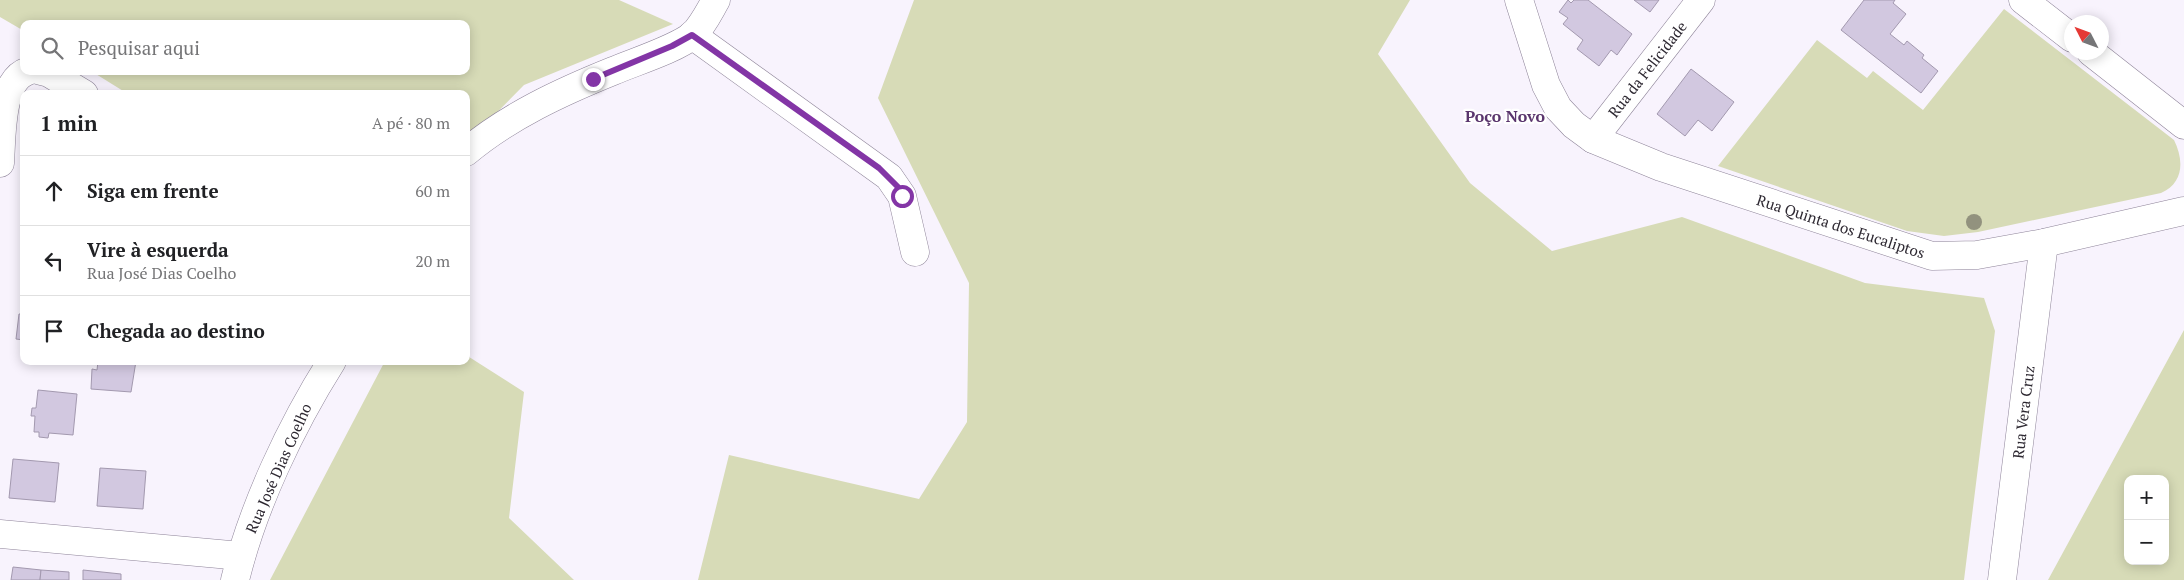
<!DOCTYPE html>
<html lang="pt">
<head>
<meta charset="utf-8">
<style>
	body { margin:0; font-family:"PT Serif",serif; background:#f2f2f2; color:#202124 }
	.controls { position:absolute; right:15px; bottom:15px; display:grid; overflow:hidden; border-radius:10px; box-shadow:0 2px 12px #0003 }
	.controls button { width:45px; height:45px; display:grid; place-items:center; padding:0; border:0; border-bottom:1px solid #e0e0e0; background:#fff; color:#202124; font:25px sans-serif }
	.compass { position:absolute; left:2064px; top:15px; width:45px; height:45px; border-radius:50%; background:#fff; box-shadow:0 2px 12px #0003; rotate:312deg }
	.stop { position:absolute; width:15px; height:15px; margin:-11px; border:4px solid #8335a6; border-radius:50%; background:#fff }
	.stop.end { background:#8335a6; border-color:#fff; box-shadow:0 1px 5px #0008 }
	.list { margin:0; padding:0; list-style:none }
	h2 { display:flex; justify-content:space-between; align-items:center; height:65px; margin:0; padding:0 20px; font-size:21px }
	h2 small { font-size:16px; font-weight:400; color:#757577 }
	.list li { display:grid; grid-template-columns:32px 1fr auto; gap:15px; align-items:center; box-sizing:border-box; height:70px; padding:0 20px; border-top:1px solid #e0e0e0 }
	.list b { display:block; font-size:19px; white-space:nowrap }
	.list p { margin:0; font-size:16px; white-space:nowrap; color:#757577 }
	.list em { font-size:16px; font-style:normal; color:#757577 }
	.icon { flex:none; width:28px; height:28px; fill:none; stroke:currentColor; stroke-width:2; stroke-linecap:round; stroke-linejoin:round }
	.map { position:relative; flex:none; width:2184px; height:580px; overflow:hidden }
	.search { position:absolute; background:#fff; box-shadow:0 2px 12px #0003; left:20px; top:20px; width:450px; height:55px; display:flex; align-items:center; gap:12px; box-sizing:border-box; padding:0 18px; border-radius:10px; color:#757577; font-size:19px }
	.panel { position:absolute; background:#fff; box-shadow:0 2px 12px #0003; left:20px; top:90px; width:450px; height:275px; border-radius:10px }
	.map>svg:first-child { display:block }
</style>
</head>
<body>
<div class="map">
<svg width="2184" height="580" viewBox="0 0 2184 580">
	<rect width="100%" height="100%" fill="#f8f3fd"/>
	<!-- green -->
	<g fill="#d7dbb7" fill-rule="evenodd">
		<path d="M0,0H619L673,24L524,85L466,144V94H128L91,71H466V24H24V31L0,17Z"/>
		<path d="M914,0H1410L1378,54L1470,183L1552,251L1682,217L1865,283L1984,298L1995,331L1964,580H698L729,455L919,499L967,422L969,283L878,98Z"/>
		<path d="M2004,9L2174,140C2184,160 2184,183 2161,193L1978,232L1944,236L1907,231L1718,166L1817,40L1867,78L1873,71L1923,110Z"/>
		<path d="M2184,330V580H2048ZM2128,479H2165V561H2128Z"/>
		<path d="M466,355L524,392L509,518L574,580H270L385,361H466Z"/>
	</g>
	<!-- building -->
	<g fill="#d2c8e0" stroke="#a399af">
		<path d="M1568,0L1571,3L1574,0H1588L1632,34L1617,55L1611,50L1599,66L1577,49L1583,40L1563,24L1568,18L1559,12Z"/>
		<path d="M1634,0H1659L1650,12Z"/>
		<path d="M1864,0H1895L1893,3L1906,14L1890,34L1904,45L1907,41L1924,55L1922,58L1938,71L1921,93L1841,30Z"/>
		<path d="M1691,69L1734,102L1712,131L1698,120L1685,136L1657,114Z"/>
		<path d="M19,314H24V340L16,339Z"/>
		<path d="M98,361H136L131,392L91,389L92,369L97,370Z"/>
		<path d="M38,390L77,394L73,435L49,433L48,438L39,437V432H34L35,416H31L32,408H36Z"/>
		<path d="M13,459L59,463L55,502L9,498Z"/>
		<path d="M100,468L146,471L143,509L97,506Z"/>
		<path d="M13,567L41,570L40,580H11Z"/>
		<path d="M41,570L69,572V580H40Z"/>
		<path d="M83,570L121,574V580H83Z"/>
	</g>
	<g fill="none" stroke-linecap="round" stroke-linejoin="round">
		<!-- minor casing -->
		<g stroke="#8e8499" stroke-width="29">
			<g id="minor">
				<path d="M1519,0L1546,85L1558,108L1574,125L1593,139L1661,167L1932,256L1977,255L2044,243L2184,211"/>
				<path d="M2023,0L2072,38"/>
				<path d="M692,35L889,177L902,196L915,252"/>
				<path d="M2091,52L2184,125"/>
				<path d="M41,71L49,73L84,94"/>
				<path d="M1593,139L1701,0"/>
				<path d="M466,152C509,116 561,92 613,71C634,62 676,49 693,35C703,25 709,12 716,0"/>
				<path d="M0,163C2,135 0,80 28,71"/>
				<path d="M0,534L241,556"/>
				<path d="M235,580C253,506 291,426 332,361"/>
				<path d="M2002,580L2044,243"/>
			</g>
		</g>
		<!-- minor -->
		<use href="#minor" stroke="#fff" stroke-width="28"/>
	</g>
	<!-- trees -->
	<circle fill="#92927e" cx="1974" cy="222" r="8"/>
	<g fill="none" stroke-linecap="round" stroke-linejoin="round">
		<!-- route -->
		<path stroke="#8335a6" stroke-width="6" d="M593,79L672,46L692,35L879,168L898,187L902,196"/>
	</g>
	<g text-anchor="middle" dominant-baseline="central" stroke-width="4.5" stroke-linejoin="round" paint-order="stroke">
		<!-- street labels -->
		<g font-size="15" fill="#2e2932" stroke="#fff">
			<text transform="translate(1647 69) rotate(-52)">Rua da Felicidade</text>
			<text transform="translate(1841 226) rotate(18)">Rua Quinta dos Eucaliptos</text>
			<text transform="translate(2023 412) rotate(-83)">Rua Vera Cruz</text>
			<text transform="translate(278 468) rotate(-66)">Rua José Dias Coelho</text>
		</g>
		<!-- neighbourhood labels -->
		<g font-size="16" font-weight="bold" fill="#5a356d" stroke="#fff">
			<text x="1505" y="116">Poço Novo</text>
		</g>
	</g>
</svg>
<div class="controls">
<button>+</button>
<button>−</button>
</div>
<svg class="compass" viewBox="-18 -18 36 36"><path d="M0-13l5 13h-10z" fill="#e53935"/><path d="M0 13l5-13h-10z" fill="#757577"/></svg>
<div class="stop" style="left:902px;top:196px"></div>
<div class="stop end" style="left:593px;top:79px"></div>
<div class="search"><svg class="icon" aria-label="search" viewBox="0 0 24 24"><circle cx="10" cy="10" r="6"/><path d="M15 15l6 6"/></svg>Pesquisar aqui</div>
<section class="panel">
<h2>1 min<small>A pé · 80 m</small></h2>
<ul class="list">
<li><svg class="icon" aria-label="ahead" viewBox="0 0 24 24"><path d="M12 20V5M6 11l6-6 6 6"/></svg><div><b>Siga em frente</b></div><em>60 m</em></li>
<li><svg class="icon" aria-label="left" viewBox="0 0 24 24"><path d="M17 20v-9H6M10 6l-5 5 5 5"/></svg><div><b>Vire à esquerda</b><p>Rua José Dias Coelho</p></div><em>20 m</em></li>
<li><svg class="icon" aria-label="arrive" viewBox="0 0 24 24"><path d="M6 21V4h12l-3 4 3 4H6"/></svg><div><b>Chegada ao destino</b></div></li>
</ul>
</section>
</div>
</body>
</html>
